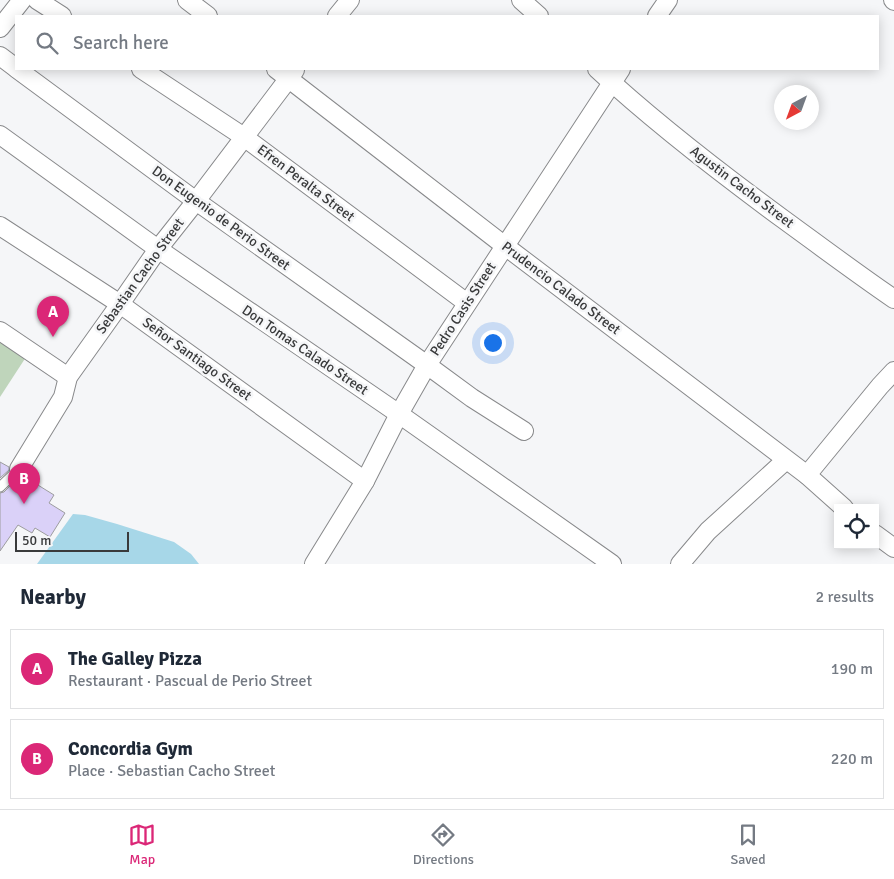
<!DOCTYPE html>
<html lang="en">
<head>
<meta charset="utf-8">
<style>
	body { margin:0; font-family:Signika,sans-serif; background:#f6f6f7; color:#1f2937 }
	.controls { position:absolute; right:15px; bottom:15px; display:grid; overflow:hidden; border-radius:0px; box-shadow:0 2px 12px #0003 }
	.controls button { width:45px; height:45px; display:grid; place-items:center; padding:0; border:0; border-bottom:1px solid #e0e1e3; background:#fff; color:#1f2937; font:25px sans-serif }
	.compass { position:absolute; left:774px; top:85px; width:45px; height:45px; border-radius:50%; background:#fff; box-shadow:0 2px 12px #0003; rotate:221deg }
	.scale { position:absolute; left:15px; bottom:12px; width:114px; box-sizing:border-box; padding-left:5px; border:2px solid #393a3b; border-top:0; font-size:14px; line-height:18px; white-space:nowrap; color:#393a3b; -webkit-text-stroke:4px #f5f6f8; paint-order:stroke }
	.you { position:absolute; left:492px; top:342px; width:18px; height:18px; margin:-12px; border:4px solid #fff; border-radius:50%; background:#1a73e8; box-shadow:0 0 0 8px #1a73e833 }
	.badge { display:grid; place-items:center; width:32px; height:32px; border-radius:50%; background:#db2777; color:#fff; font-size:16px; font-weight:700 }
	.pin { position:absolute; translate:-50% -41px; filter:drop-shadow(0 1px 2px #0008) }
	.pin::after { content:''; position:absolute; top:26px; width:18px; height:15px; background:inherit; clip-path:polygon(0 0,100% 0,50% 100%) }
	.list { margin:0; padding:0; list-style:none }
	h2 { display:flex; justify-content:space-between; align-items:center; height:65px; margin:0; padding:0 20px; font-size:21px }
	h2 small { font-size:16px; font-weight:400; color:#747a83 }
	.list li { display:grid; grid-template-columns:32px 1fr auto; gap:15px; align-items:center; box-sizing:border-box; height:80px; margin:0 10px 10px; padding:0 10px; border:1px solid #e0e1e3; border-radius:0px }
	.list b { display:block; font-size:19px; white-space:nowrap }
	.list p { margin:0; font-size:16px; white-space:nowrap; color:#747a83 }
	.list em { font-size:16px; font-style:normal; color:#747a83 }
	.icon { flex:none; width:28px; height:28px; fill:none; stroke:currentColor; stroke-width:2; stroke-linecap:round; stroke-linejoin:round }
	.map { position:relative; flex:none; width:894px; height:564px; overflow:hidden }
	.search { position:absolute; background:#fff; box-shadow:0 2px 12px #0003; left:15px; right:15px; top:15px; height:55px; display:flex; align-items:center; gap:12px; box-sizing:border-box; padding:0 18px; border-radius:0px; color:#747a83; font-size:19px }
	.sheet { height:245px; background:#fff }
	nav { display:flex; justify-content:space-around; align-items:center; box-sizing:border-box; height:70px; border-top:1px solid #e0e1e3; background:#fff; font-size:14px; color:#747a83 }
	nav a { display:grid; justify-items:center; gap:2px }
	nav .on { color:#db2777 }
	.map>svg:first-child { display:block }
</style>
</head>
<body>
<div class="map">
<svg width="894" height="564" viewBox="0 0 894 564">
	<rect width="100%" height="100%" fill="#f5f6f8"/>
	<!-- green -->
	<path fill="#bfd5bb" d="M0,335L28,354L0,397Z"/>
	<!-- water -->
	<path fill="#a7d7e8" d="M73,514L85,515L117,524L174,542L191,554L199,564H37Z"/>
	<!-- building -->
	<g fill="#dad1f8" stroke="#9d9d9f">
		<path d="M0,462L9,467V470L0,478Z"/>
		<path d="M25,477L54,495L49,503L65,513L50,537L35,528L32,533L18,525L0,551V493L4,492L17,479Z"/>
	</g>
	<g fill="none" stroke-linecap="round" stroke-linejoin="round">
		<!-- service casing -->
		<g stroke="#88898b" stroke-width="11">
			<path id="service" d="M0,487L19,469"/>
		</g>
		<!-- minor casing -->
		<g stroke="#88898b" stroke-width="20">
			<g id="minor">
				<path d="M37,0L62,16"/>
				<path d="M187,0L208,16"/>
				<path d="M521,0L539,16"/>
				<path d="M893,0L894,1"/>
				<path d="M337,16L350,0"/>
				<path d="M657,16L668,0"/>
				<path d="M0,28L22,0"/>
				<path d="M0,56L16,68"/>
				<path d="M17,69L196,201L427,365L472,398L524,431"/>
				<path d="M141,69L244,137L467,303"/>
				<path d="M276,69L505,246L807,475L844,508"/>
				<path d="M597,69C655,123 719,172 783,219C820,246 856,273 894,299"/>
				<path d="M0,135L158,249L399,414L612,564"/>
				<path d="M0,226L120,304L365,481"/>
				<path d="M0,331L68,377"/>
				<path d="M19,469L63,397L68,377L120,304L158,249L196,201L295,70"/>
				<path d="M807,475L880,386L894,371"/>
				<path d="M875,534L894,548"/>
				<path d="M314,564L365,481L399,414L427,365L621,69"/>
				<path d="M680,564L708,531L786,460"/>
			</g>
		</g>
		<!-- service -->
		<use href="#service" stroke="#fff" stroke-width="9"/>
		<!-- minor -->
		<use href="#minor" stroke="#fff" stroke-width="18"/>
	</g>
	<g text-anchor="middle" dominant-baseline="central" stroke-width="5" stroke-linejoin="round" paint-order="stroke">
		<!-- street labels -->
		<g font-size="14" fill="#393a3b" stroke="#f5f6f8">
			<text transform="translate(306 183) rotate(37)">Efren Peralta Street</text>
			<text transform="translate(742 187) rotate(37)">Agustin Cacho Street</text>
			<text transform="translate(221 218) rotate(36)">Don Eugenio de Perio Street</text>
			<text transform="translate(140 276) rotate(-54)">Sebastian Cacho Street</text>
			<text transform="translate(561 288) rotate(37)">Prudencio Calado Street</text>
			<text transform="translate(463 309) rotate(-57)">Pedro Casis Street</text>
			<text transform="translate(305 350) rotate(34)">Don Tomas Calado Street</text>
			<text transform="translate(197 359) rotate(36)">Señor Santiago Street</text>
		</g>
	</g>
</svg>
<div class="controls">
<button><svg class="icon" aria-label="locate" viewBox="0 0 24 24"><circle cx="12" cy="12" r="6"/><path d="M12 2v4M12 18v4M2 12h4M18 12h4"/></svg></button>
</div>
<svg class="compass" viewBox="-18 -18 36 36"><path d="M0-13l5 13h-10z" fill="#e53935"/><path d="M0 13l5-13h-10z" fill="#747a83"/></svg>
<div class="scale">50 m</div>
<div class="you"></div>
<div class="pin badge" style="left:53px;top:337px">A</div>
<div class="pin badge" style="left:24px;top:504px">B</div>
<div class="search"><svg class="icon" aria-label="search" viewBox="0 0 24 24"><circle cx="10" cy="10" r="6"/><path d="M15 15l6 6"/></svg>Search here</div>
</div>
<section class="sheet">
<h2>Nearby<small>2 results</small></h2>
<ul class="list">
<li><span class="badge">A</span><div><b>The Galley Pizza</b><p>Restaurant · Pascual de Perio Street</p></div><em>190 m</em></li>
<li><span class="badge">B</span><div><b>Concordia Gym</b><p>Place · Sebastian Cacho Street</p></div><em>220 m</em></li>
</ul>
</section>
<nav>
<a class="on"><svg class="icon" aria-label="map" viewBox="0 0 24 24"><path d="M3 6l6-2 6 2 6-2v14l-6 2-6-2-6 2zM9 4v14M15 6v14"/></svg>Map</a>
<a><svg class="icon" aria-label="directions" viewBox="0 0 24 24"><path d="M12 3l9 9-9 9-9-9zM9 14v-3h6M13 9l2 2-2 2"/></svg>Directions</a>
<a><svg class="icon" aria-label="saved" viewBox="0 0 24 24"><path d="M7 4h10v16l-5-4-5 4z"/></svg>Saved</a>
</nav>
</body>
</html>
